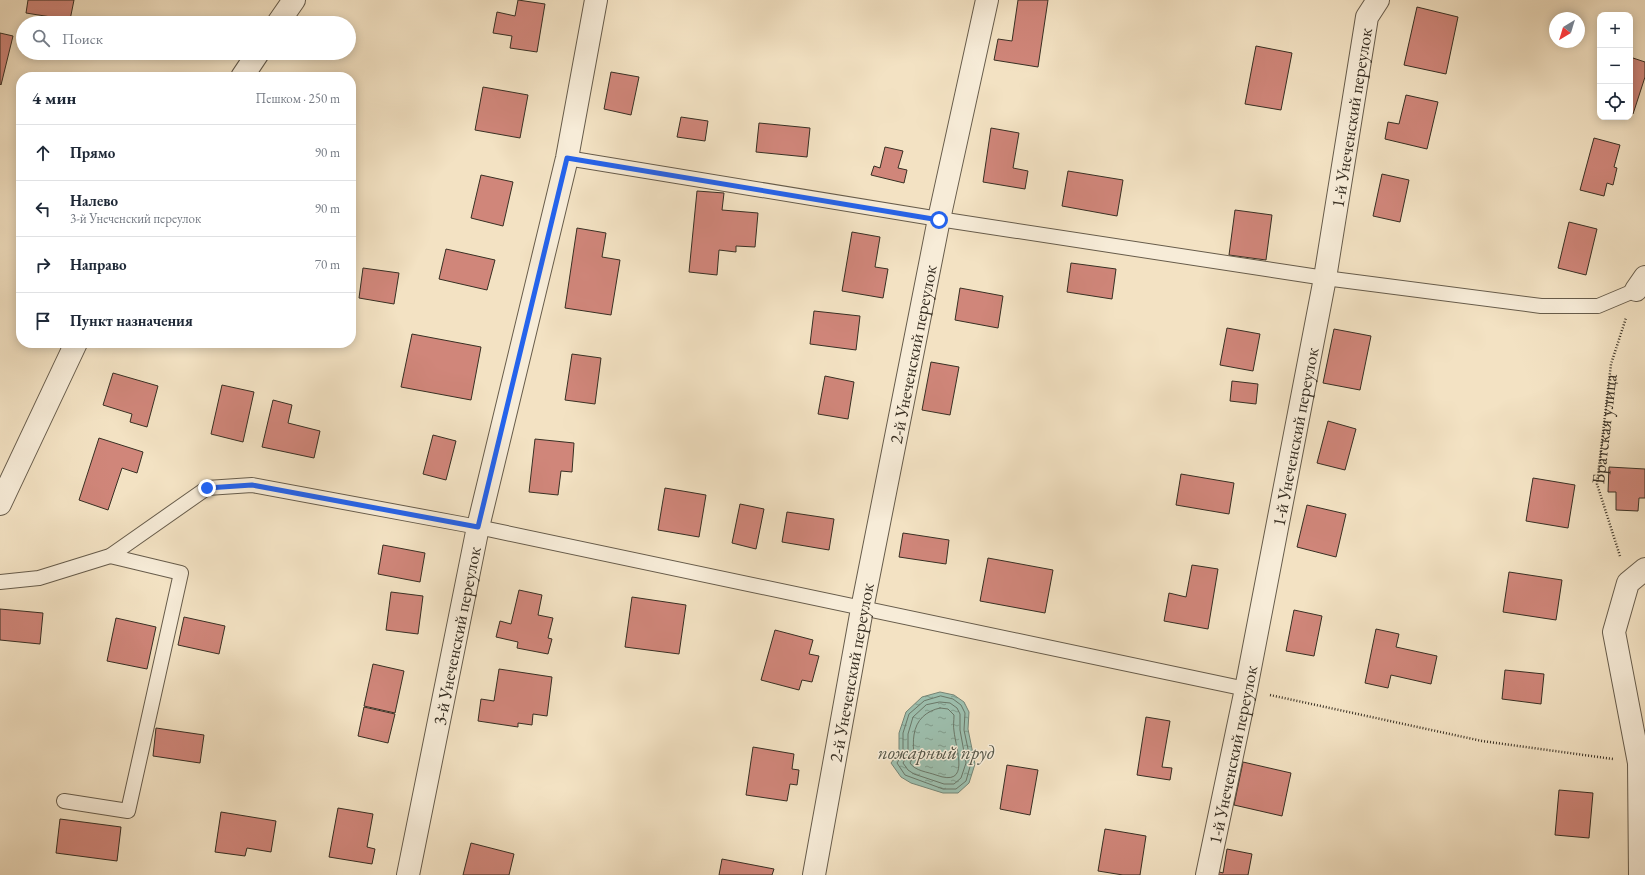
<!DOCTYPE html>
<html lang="ru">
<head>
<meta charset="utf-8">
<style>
	body { margin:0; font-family:"EB Garamond",serif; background:#f6f6f7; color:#1f2937 }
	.controls { position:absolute; right:12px; top:12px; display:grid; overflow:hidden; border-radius:8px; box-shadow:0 2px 10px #0003 }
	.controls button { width:36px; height:36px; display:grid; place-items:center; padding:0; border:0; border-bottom:1px solid #e0e1e3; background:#fff; color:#1f2937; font:20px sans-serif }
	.compass { position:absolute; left:1549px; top:12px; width:36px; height:36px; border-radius:50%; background:#fff; box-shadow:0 2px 10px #0003; rotate:218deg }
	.stop { position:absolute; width:12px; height:12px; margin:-9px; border:3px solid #2563eb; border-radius:50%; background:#fff }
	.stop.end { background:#2563eb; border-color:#fff; box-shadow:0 1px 4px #0008 }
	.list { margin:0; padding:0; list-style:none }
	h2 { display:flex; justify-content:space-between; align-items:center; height:52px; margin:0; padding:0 16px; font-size:17px }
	h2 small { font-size:13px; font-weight:400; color:#747a83 }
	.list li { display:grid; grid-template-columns:26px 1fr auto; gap:12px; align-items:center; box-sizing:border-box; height:56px; padding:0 16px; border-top:1px solid #e0e1e3 }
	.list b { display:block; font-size:15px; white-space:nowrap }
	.list p { margin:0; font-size:13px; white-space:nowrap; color:#747a83 }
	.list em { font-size:13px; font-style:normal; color:#747a83 }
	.icon { flex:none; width:22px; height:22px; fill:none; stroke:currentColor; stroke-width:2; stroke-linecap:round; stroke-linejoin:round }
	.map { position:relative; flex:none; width:1645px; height:875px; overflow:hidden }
	.search { position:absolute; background:#fff; box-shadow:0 2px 10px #0003; left:16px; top:16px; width:340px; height:44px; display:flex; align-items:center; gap:10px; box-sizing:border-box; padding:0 14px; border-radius:22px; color:#747a83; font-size:15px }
	.panel { position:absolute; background:#fff; box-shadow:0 2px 10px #0003; left:16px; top:72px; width:340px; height:276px; border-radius:16px }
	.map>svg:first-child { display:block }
</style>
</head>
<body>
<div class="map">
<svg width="1645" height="875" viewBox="0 0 1645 875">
	<defs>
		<pattern id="water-ripples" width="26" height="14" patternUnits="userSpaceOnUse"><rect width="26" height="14" fill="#9dbfae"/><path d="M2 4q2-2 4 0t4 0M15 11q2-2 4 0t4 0" fill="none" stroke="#819c8d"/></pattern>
	</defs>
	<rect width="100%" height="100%" fill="#f3e2c3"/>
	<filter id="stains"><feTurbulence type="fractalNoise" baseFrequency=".005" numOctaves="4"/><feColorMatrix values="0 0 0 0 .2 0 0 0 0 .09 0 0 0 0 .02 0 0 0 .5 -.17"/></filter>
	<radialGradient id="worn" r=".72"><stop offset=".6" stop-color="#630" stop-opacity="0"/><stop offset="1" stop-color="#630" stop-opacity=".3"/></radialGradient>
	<!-- water -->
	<path fill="url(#water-ripples)" stroke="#758576" d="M940,692L954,695L964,702L969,712L968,729L975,764L969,783L958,793H943L911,783L901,777L891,763L899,752V733L906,712L922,697Z"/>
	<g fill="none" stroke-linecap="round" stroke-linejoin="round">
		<!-- shore -->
		<g stroke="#6a7768" stroke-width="1">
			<path d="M941,696L953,699L961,705L965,713L964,730L971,763L966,781L956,789H943L905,775L897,763L903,753V733L909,714L924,701Z"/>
			<path d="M940,702L950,703L957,708L960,714V730L966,763L961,778L954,784H944L914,774L908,770L903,763L908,754V734L913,717L926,705Z"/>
			<path d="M940,708L948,709L954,715C954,721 953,726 954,731C956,750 971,788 936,775C928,772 915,771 910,763C916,752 912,747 914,735C916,720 926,711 940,708Z"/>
		</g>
	</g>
	<!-- building -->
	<g fill="#d0867a" stroke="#382f23">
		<path d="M28,0H74L70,20L26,13Z"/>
		<path d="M518,0L545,4L537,52L510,48L512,36L493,33L497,12L515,16Z"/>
		<path d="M1018,0H1048L1038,67L994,60L998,39L1012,41Z"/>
		<path d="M1417,7L1458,17L1446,74L1404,65Z"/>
		<path d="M0,33L13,36L1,85L0,84Z"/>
		<path d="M1256,46L1292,53L1281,110L1245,104Z"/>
		<path d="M1630,57L1645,62V77L1633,114L1630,113Z"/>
		<path d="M611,72L639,77L631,115L604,109Z"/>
		<path d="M483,87L528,95L520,138L475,130Z"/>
		<path d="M1406,95L1438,102L1427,149L1385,139L1388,122L1399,124Z"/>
		<path d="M681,117L708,121L705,141L677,137Z"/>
		<path d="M759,123L810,128L807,157L756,152Z"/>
		<path d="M991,128L1019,133L1013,168L1028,171L1025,189L983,182Z"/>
		<path d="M1594,138L1620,145L1614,167L1617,168L1613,185L1607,183L1604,196L1580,190Z"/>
		<path d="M885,147L903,151L898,168L907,170L904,183L871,175L874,166L880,168Z"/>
		<path d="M1068,171L1123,180L1117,216L1062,206Z"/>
		<path d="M1382,174L1409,180L1400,222L1373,216Z"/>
		<path d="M481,175L513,182L503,226L471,218Z"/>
		<path d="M697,191L724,193L722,210L758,213L755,247L736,246V252L719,250L717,275L689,272Z"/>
		<path d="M1235,210L1272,215L1266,260L1229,255Z"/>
		<path d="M1569,222L1597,229L1586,275L1558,268Z"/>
		<path d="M577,228L606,233L602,257L620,260L611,315L565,308Z"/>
		<path d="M852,232L880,237L875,267L888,269L883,298L842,291Z"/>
		<path d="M446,249L495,260L487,290L439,279Z"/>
		<path d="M1071,263L1116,269L1112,299L1067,292Z"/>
		<path d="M363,268L399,273L394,304L359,298Z"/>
		<path d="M960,288L1003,296L998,328L955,320Z"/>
		<path d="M814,311L860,316L856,350L810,344Z"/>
		<path d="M1227,328L1260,334L1253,371L1220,365Z"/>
		<path d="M1334,329L1371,336L1360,390L1323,383Z"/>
		<path d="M412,334L481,347L471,400L401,387Z"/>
		<path d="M572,354L601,358L595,404L565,400Z"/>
		<path d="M931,362L959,367L950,415L922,410Z"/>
		<path d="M113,373L158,386L147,427L130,422L132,414L103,405Z"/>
		<path d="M825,376L854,382L848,419L818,414Z"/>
		<path d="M1232,381L1258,384L1256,404L1230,401Z"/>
		<path d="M222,385L254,392L243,442L211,434Z"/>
		<path d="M273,400L292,405L288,423L320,431L314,458L262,447Z"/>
		<path d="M1328,421L1356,429L1345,470L1317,463Z"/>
		<path d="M433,435L456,441L446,480L423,474Z"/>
		<path d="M99,438L143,452L137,473L122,468L108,510L79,500Z"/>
		<path d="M535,439L574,443L572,472L561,471L558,495L529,492Z"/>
		<path d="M1609,467L1645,469V498H1639L1638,511L1616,510V492H1608Z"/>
		<path d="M1181,474L1234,483L1229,514L1176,505Z"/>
		<path d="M1533,478L1575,485L1568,528L1526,521Z"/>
		<path d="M665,488L706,495L699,537L658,530Z"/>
		<path d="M740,504L764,509L756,549L732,543Z"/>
		<path d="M1307,505L1346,514L1336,557L1297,547Z"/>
		<path d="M787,512L834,519L829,550L782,542Z"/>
		<path d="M903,533L949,540L946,564L899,557Z"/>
		<path d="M383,545L425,553L420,582L378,574Z"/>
		<path d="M988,558L1053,570L1045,613L980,601Z"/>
		<path d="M1192,565L1218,569L1208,629L1164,621L1169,593L1186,597Z"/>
		<path d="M1509,572L1562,580L1556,620L1503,612Z"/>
		<path d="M519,590L542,595L538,615L553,618L548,638L552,639L548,654L517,648L518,642L496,637L500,621L511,624Z"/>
		<path d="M391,592L423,596L418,634L386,630Z"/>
		<path d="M632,597L686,605L679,654L625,647Z"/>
		<path d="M0,609L43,613L40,644L0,640Z"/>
		<path d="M1294,610L1322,616L1314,656L1286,651Z"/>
		<path d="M184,617L225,626L219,654L178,645Z"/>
		<path d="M116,618L156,627L147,669L107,661Z"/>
		<path d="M1376,629L1399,634L1396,647L1437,656L1431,684L1391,675L1388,688L1365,683Z"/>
		<path d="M775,630L813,640L809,654L819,656L812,682L802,680L799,690L761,680Z"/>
		<path d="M373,664L404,671L395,713L364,706Z"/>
		<path d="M499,669L552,677L547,716L533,714L532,725L518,723V727L478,721L481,699L494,701Z"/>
		<path d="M1505,670L1544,674L1541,704L1502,699Z"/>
		<path d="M364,707L395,714L388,743L358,736Z"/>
		<path d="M1146,717L1170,721L1162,767L1172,768L1170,780L1137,775Z"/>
		<path d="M156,728L204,735L200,763L153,756Z"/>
		<path d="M753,747L794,754L792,769L799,770L797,785L790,784L787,801L746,795Z"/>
		<path d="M1243,762L1291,773L1282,816L1234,805Z"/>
		<path d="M1007,765L1038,770L1030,815L1000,809Z"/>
		<path d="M1559,790L1593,793L1589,838L1555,835Z"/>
		<path d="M338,808L373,814L367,847L375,849L372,864L329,857Z"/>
		<path d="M221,812L276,821L271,852L247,848L245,856L215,852Z"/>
		<path d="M60,819L121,827L117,861L56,853Z"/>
		<path d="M1105,829L1146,836L1140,875H1123L1098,871Z"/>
		<path d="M471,843L514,854L509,875H463Z"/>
		<path d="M1227,849L1252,854L1248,875H1215L1216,871L1223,873Z"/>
		<path d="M722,859L774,869L772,875H719Z"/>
	</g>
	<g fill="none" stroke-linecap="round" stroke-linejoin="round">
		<!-- lane casing -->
		<g stroke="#675c4b" stroke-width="16">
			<g id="lane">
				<path d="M567,158L939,219L1325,278L1541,306H1598L1636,290"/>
				<path d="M0,582L39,578L110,556L207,488L252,485L478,527L1246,689"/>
				<path d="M64,801L128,811L181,573L110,556"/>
			</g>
		</g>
		<!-- street casing -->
		<g stroke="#675c4b" stroke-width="24">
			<g id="street">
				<path d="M278,23L294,0"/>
				<path d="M242,77L258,53"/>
				<path d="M1636,290L1645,277"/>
				<path d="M0,504L76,343"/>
				<path id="s2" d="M408,875L478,527L567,158L596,0"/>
				<path id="s3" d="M814,875L862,609L939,219L987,0"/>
				<path id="s4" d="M1207,875L1246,689L1325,278L1367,17L1378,0"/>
				<path d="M1640,875L1639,763L1614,632L1628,583L1645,569"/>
			</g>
		</g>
		<!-- path -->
		<g stroke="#382f23" stroke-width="2.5" stroke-dasharray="1 2" stroke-linecap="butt">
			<path id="s1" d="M1620,556L1597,484L1611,364L1626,318"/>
			<path d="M1270,695L1482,741L1613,759"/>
		</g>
		<!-- lane -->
		<use href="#lane" stroke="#f7ecd8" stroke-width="14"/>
		<!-- street -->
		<use href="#street" stroke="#f7ecd8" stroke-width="22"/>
	</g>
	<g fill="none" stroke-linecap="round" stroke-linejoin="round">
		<!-- route -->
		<path stroke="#2563eb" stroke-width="5" d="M207,488L252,485L478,527L567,158L939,220"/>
	</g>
	<g text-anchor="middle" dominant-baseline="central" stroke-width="3" stroke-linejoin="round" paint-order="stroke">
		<!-- street labels -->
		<g font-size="18" fill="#382f23" stroke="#f7ecd8">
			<text stroke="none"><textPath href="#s4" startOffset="771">1-й Унеченский переулок</textPath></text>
			<text stroke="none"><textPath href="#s3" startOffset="530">2-й Унеченский переулок</textPath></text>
			<text stroke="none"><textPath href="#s1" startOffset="131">Братская улица</textPath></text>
			<text stroke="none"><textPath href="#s4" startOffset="447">1-й Унеченский переулок</textPath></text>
			<text stroke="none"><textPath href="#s2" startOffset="244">3-й Унеченский переулок</textPath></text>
			<text stroke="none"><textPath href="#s3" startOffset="206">2-й Унеченский переулок</textPath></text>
			<text stroke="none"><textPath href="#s4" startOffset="123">1-й Унеченский переулок</textPath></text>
		</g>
		<!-- water labels -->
		<g font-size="19" font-style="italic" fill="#515346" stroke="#f7ecd8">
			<text x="936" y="752">пожарный пруд</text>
		</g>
	</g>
	<rect width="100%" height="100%" filter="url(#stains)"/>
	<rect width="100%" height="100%" fill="url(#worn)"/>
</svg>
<div class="controls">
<button>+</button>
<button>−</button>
<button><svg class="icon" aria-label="locate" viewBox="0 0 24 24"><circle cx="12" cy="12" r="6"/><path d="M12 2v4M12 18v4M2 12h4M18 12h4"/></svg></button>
</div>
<svg class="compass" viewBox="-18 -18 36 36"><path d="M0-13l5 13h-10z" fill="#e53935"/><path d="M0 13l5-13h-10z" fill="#747a83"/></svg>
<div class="stop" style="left:939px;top:220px"></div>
<div class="stop end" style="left:207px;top:488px"></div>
<div class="search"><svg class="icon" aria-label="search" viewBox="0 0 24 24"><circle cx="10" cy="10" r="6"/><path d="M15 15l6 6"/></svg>Поиск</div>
<section class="panel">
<h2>4 мин<small>Пешком · 250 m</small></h2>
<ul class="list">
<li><svg class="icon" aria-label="ahead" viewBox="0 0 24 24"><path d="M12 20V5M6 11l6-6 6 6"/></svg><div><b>Прямо</b></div><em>90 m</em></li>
<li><svg class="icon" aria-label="left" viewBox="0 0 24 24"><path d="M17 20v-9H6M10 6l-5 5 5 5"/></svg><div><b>Налево</b><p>3-й Унеченский переулок</p></div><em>90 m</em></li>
<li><svg class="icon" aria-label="right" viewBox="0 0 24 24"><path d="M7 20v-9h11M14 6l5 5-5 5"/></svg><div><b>Направо</b></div><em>70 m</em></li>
<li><svg class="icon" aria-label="arrive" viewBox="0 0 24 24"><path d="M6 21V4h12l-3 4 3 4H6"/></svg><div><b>Пункт назначения</b></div></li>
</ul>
</section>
</div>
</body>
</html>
